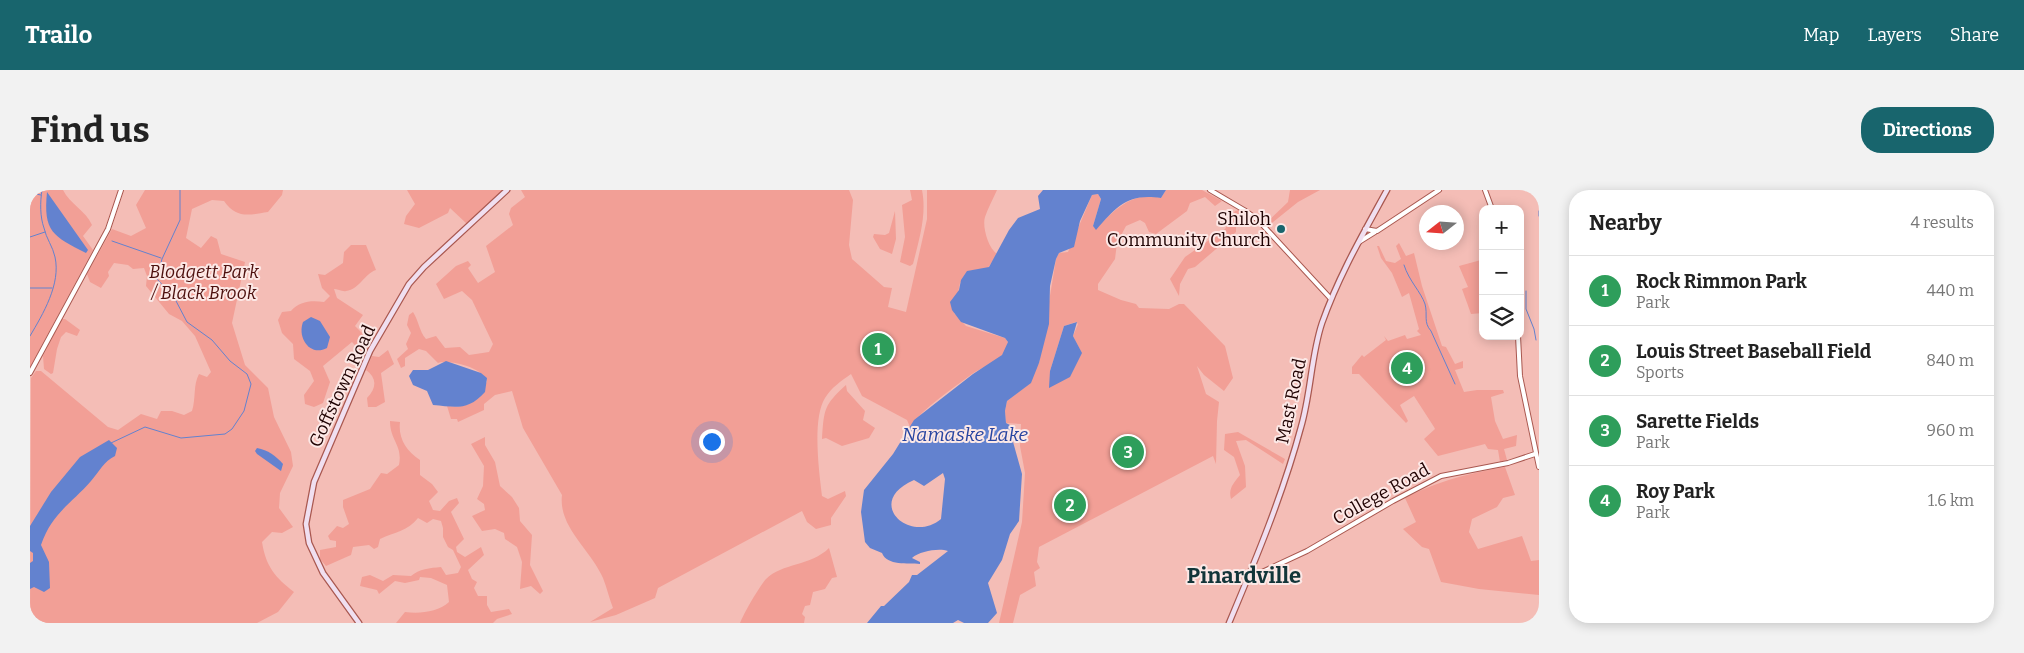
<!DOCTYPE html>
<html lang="en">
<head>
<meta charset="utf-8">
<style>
	body { margin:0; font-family:Bitter,serif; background:#f2f2f2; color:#222 }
	.controls { position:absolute; right:15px; top:15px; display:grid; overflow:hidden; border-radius:10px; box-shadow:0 2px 12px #0003 }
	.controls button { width:45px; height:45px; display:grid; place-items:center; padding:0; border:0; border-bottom:1px solid #e0e0e0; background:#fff; color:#222; font:25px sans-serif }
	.compass { position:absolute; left:1389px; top:15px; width:45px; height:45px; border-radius:50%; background:#fff; box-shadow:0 2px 12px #0003; rotate:253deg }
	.you { position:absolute; left:681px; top:251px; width:18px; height:18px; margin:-12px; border:4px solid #fff; border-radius:50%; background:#1a73e8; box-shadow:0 0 0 8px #1a73e833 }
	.badge { display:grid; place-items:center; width:32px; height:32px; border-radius:50%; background:#18656d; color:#fff; font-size:16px; font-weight:700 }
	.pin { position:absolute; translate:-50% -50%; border:2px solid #fff; box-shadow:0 1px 5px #0006 }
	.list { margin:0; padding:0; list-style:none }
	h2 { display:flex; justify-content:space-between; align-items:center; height:65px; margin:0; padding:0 20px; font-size:21px }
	h2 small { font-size:16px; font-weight:400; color:#767676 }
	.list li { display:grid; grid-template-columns:32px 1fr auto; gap:15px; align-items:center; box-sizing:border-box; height:70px; padding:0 20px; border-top:1px solid #e0e0e0 }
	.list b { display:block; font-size:19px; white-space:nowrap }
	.list p { margin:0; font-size:16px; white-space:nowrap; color:#767676 }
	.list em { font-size:16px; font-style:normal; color:#767676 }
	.icon { flex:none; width:28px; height:28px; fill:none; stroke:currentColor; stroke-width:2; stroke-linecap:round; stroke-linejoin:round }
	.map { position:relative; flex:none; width:1509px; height:433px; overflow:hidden; border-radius:20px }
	header { display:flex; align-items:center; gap:30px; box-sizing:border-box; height:70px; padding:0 25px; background:#18656d; color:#fff }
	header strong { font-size:24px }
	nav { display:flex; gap:28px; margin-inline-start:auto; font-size:18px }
	.intro { display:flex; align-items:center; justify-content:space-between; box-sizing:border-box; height:120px; padding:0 30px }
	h1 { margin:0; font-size:35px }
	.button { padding:12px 22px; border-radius:20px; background:#18656d; color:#fff; font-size:18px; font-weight:700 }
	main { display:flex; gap:30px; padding:0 30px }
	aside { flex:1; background:#fff; border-radius:20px; box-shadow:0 2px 12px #0003 }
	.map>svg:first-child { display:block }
</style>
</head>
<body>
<header>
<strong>Trailo</strong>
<nav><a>Map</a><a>Layers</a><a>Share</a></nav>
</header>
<div class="intro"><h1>Find us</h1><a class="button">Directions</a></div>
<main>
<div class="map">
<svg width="1509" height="433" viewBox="0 0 1509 433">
	<rect width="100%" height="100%" fill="#f4bdb6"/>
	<!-- green -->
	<g fill="#f29f96" fill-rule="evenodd">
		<path d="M0,0H33C40,14 56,21 62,35L53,46L63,60L0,177Z"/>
		<path d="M115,0H253L252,5L238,22C218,25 207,29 194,11L182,10L162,19L156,48L171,58L181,46L187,49L191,64L215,72L202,133L215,175L238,198L244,227L261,262L263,276L250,303L249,318L263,337L252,343L242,342L232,352C236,377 245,387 264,402L248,422L227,433H0L1,188L6,181H11L78,237L88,240L111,224L127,229L131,221H142L154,225L162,221C166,208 163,195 169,184L177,187L181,182L165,146L152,131L139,124L116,96L117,86L114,78L103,79L98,75L84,73L78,82L79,86L71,98L60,92L57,84L82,39L101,46L116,38L106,15Z"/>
		<path d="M377,0H473L437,34L420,18L418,23L389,38L374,34L376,26L385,14Z"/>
		<path d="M491,0H819L823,10L819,55L822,69L854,97L862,98L858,117L876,122L897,29V0H967C963,9 958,18 955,27C952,36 958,58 967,64L958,78L939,81L930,93L924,123L936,136L975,148L978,152C977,156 976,160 974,163C966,173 952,177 942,184C921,200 895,216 880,237L877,230L832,206L821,184C811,191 801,198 795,208C782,229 789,281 792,306L798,309L815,301L816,306L801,328V335L786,339L777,332L772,321L628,398L625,408L586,425L560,432L583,418C579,408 577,398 573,388C561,360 528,337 532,305L493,238L482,201L465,205L454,214V220L428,232L427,229H421L417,216L429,217L457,192C455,178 419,169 408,173L396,161L389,159L375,168V176L371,178L367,169L378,159L376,154L381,143L377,135L379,125L383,122C389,131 389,141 396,149L406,146L415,158L430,157L439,165L459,162L463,154L442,110L432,101L414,109L406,94L426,76L438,71L441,75L438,78L448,93L465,82L456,56L483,35L479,24L481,18L495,7Z"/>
		<path d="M880,0H892C897,25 889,50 883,74L880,76L870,72L875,47L872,15L882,10Z"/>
		<path d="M1136,0H1172L1192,11L1185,16L1175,7L1160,13L1157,21L1126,44L1119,42L1115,33L1110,30L1096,36L1087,53L1085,69L1068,94V100L1091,110L1106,114L1109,118L1139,119L1149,114H1154L1195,156L1203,188L1194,201L1174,185L1167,176L1176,204L1189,212L1187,231L1186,274L1183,266L1009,357L1007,372L1010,378L1004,382L1006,396L990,405L983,433H969L992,332L995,283L990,256L991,234L976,233L975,221L977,211L995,197L1009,173L1026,69L1029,63L1038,62L1062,5L1068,4L1071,9L1063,36L1066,39C1083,21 1103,0 1131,8ZM1046,132L1048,134L1043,146L1050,160L1020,181L1034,136Z"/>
		<path d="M1260,0H1290L1268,12L1238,36L1236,33L1258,12Z"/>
		<path d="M1209,20L1216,25L1206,35V42L1165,77L1158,79L1150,94L1149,106L1140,89L1155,67L1195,39L1205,21Z"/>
		<path d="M865,21L866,49L862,64L850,59L843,47L844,44L855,45L859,43Z"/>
		<path d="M1369,53L1376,66L1384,63L1392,96L1412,156L1416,157L1425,174L1433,171V178L1425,180L1434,202L1447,200H1473L1474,203L1461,207L1465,231L1473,249L1487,245L1486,256L1474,259L1477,270L1470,272L1468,260L1458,259L1455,254L1408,266L1394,249L1405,239L1404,237L1384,206L1370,215L1378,231L1376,233L1329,184H1322V177L1332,165L1334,167L1356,150L1354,146L1358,151L1375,145L1377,149L1391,145L1387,141L1389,139L1379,103L1372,107L1362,83L1351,68L1347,56H1349L1356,71L1365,73L1371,69L1366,56Z"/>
		<path d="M321,55H336L346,80C334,84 330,99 316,101C313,102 307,99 304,99L307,108L333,125L325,136L341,152L334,165L322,152L293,176L300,192L293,213L284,217L275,214L274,205L284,191L280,181L264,169L263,154L252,143L248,130L252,122L261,121C269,111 282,110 294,112L300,106L292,98L288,84L295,85L313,73L314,62Z"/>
		<path d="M1451,70L1453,123L1441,124L1432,99L1438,97L1429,76Z"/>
		<path d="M32,129H35L50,140L47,146L36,142L31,147L27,159L23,183L21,184L14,179L13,166Z"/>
		<path d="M358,160L364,174L351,183L355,212L346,217H338L337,208C347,198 347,188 336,180L342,166L349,167Z"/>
		<path d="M816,195L817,201L835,221L833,230L845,238L839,248L812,256L796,248L792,249C794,219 794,215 816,195Z"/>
		<path d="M360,231L370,232C368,248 376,261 390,270V285L402,294L408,302L399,311L403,320L410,321L419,311L427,308L429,313L421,322L434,349L426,357L427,362L435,367L451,357L454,365L438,380L442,389L447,392L444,398L448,406H457V415L461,422L479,419L482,424L467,429L463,433H366L375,422C390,424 408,422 419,412L417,395L401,388L390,387L389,390L375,393L365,391L349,404L347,400L330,396L332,387L340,385L353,391L363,385L381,386C389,379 400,378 411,377L416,385L428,383L431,377L423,360L418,357L413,347V338L411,331L403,329L397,333L388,328C378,341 365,342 350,349L348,357L344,359L339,355L323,357L321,365L296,376L290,369V360L306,357V351L300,350L298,346L307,336L313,338L319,334L313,317V310L340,299L351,283L357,284L369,275C373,255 360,251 360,231Z"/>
		<path d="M1208,242L1255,269L1253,274L1216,250L1206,251L1215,276L1216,297L1201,309C1198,298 1204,293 1210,285L1204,267L1194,260L1195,244Z"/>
		<path d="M455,247V255L465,272L470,296L482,307L489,318L490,331L502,345L500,375L513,401L510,404L501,396L490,399L492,372L487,357L475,349L474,343L465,339L452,341L442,326L455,320L454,314L447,309L453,296L454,276L441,254Z"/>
		<path d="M1475,277L1485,305L1473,308L1467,317L1442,329L1439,342L1448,359L1492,346L1501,371L1509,370V405L1449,399L1411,392L1399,359L1392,357L1373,339L1386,332L1375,308C1411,290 1436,284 1475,277Z"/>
		<path d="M799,358L807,387L802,388L795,399L783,402L780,415L775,416L772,424L775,427L774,433H710C714,423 729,397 736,389C752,373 781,376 799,358Z"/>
	</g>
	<!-- water -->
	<g fill="#6382cf" fill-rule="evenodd">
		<path d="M1013,0H1136L1131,8C1098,3 1087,16 1066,40L1063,36L1071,9L1068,4L1062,5L1050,31L1044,57L1029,63L1026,69L1020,96L1019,134L1009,173L1001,193L977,211L975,221L976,233L982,236L980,241L992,284L989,331L980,344L972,370L958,393L967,423L958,433H934L928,430L923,433H837L851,416H854L879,392L882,385H887L918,361C909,358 890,361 882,368L890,372V374C878,373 857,376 852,363L840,358L835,352L831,322L834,300L863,264L884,230L943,184L972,165L978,152L975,148L931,132L922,120L920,112L929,100L931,90L937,81L959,77L979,40L988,28L1010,19L1008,6ZM913,283L915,289L911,329C880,355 833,312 884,290L894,296Z"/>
		<path d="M17,2L58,60L56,63C23,46 13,42 17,2Z"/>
		<path d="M281,127L290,131L300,147L297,158C280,167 267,148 273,132Z"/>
		<path d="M1047,132L1043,146L1052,163L1040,187L1019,198L1020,181L1034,136Z"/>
		<path d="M416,171L451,183L457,188L455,202C438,221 426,217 403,215L397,201L383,195L379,186L383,180H398Z"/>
		<path d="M79,250L87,258L85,266C74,271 69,282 61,291C41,314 22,323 11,355L19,372L20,398L14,402L4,397L0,399V373L3,371V363L0,361V336L21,302L50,267Z"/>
		<path d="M227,258C238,260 246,266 253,274L251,281L227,264L225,261Z"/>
	</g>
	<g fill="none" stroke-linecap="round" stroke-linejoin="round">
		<!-- stream -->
		<g stroke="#6382cf" stroke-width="1">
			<path d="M1505,0L1507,1"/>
			<path d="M0,3L11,5"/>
			<path d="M1509,21V26"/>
			<path d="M0,47L15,42"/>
			<path d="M82,51L131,68"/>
			<path d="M1374,75C1379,91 1391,102 1395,114C1398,125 1393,132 1401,141L1425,194"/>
			<path d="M0,98H22"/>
			<path d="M1496,101V119L1504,139L1506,150"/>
			<path d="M0,146C13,124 31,94 25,67C23,57 16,48 14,38C10,27 10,12 12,0"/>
			<path d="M81,253L115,237L151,248L195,244L202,239L214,221L221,194L217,184L200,171L182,150L157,132L145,109L127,89L132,69L150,30V0"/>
		</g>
		<!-- tertiary casing -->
		<g stroke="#a95850" stroke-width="6">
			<g id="tertiary">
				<path d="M1180,0L1214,20L1228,30L1301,109"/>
				<path d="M1455,0L1462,19"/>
				<path d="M1335,39L1347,41L1409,0"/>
				<path d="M1329,52L1345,42"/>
				<path d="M1488,146L1490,186L1509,277"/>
				<path d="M0,183L78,39L91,0"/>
				<path d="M1217,389L1277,361L1363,311L1411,286L1478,273L1505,264"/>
			</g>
		</g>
		<!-- secondary casing -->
		<g stroke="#a95850" stroke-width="7">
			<g id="secondary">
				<path d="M329,433L293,383L279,353L276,334L284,292L340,161L379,94L394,77L477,0"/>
				<path d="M1199,433C1226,369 1253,304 1271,237C1281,203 1281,166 1292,133C1309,85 1333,44 1357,0"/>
			</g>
		</g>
		<!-- tertiary -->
		<use href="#tertiary" stroke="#fff" stroke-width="4"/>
		<!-- secondary -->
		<use href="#secondary" stroke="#f0dff0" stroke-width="4.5"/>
	</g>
	<!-- markers -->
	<circle fill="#18656d" stroke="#fce8e6" stroke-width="2" cx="1251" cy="39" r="5"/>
	<g text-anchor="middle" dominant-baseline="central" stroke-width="4" stroke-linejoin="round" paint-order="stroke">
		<!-- poi labels -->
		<g font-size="18" fill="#1f0202" stroke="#fce8e6" text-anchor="end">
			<text x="1241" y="29">Shiloh<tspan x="1241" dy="21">Community Church</tspan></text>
		</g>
		<!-- park labels -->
		<g font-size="18" font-style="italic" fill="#4d100e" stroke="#fce8e6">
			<text x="174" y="82">Blodgett Park<tspan x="174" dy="21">/ Black Brook</tspan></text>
		</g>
		<!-- street labels -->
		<g font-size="18" fill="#1f0202" stroke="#fce8e6">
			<text transform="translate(312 196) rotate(-65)">Goffstown Road</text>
			<text transform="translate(1261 211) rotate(-78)">Mast Road</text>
			<text transform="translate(1351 304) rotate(-29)">College Road</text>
		</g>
		<!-- water labels -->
		<g font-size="19" font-style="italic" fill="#2744a0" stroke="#fce8e6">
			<text x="935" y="244">Namaske Lake</text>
		</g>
		<!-- district labels -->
		<g font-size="22" font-weight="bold" fill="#123539" stroke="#fce8e6">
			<text x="1214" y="385">Pinardville</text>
		</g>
	</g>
</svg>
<div class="controls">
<button>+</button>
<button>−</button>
<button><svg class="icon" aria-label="layers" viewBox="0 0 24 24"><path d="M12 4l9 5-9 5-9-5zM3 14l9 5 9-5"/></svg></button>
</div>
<svg class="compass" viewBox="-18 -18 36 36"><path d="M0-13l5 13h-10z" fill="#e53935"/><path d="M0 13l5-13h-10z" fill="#767676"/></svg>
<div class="you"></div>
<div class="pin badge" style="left:848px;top:159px;background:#2e9e5b">1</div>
<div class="pin badge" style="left:1040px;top:315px;background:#2e9e5b">2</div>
<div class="pin badge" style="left:1098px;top:262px;background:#2e9e5b">3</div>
<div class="pin badge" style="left:1377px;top:178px;background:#2e9e5b">4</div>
</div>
<aside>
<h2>Nearby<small>4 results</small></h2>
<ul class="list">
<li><span class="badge" style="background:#2e9e5b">1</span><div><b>Rock Rimmon Park</b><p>Park</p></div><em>440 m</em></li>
<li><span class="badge" style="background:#2e9e5b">2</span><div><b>Louis Street Baseball Field</b><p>Sports</p></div><em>840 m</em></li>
<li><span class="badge" style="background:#2e9e5b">3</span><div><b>Sarette Fields</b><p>Park</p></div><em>960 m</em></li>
<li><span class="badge" style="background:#2e9e5b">4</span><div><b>Roy Park</b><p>Park</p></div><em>1.6 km</em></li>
</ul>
</aside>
</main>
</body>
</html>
